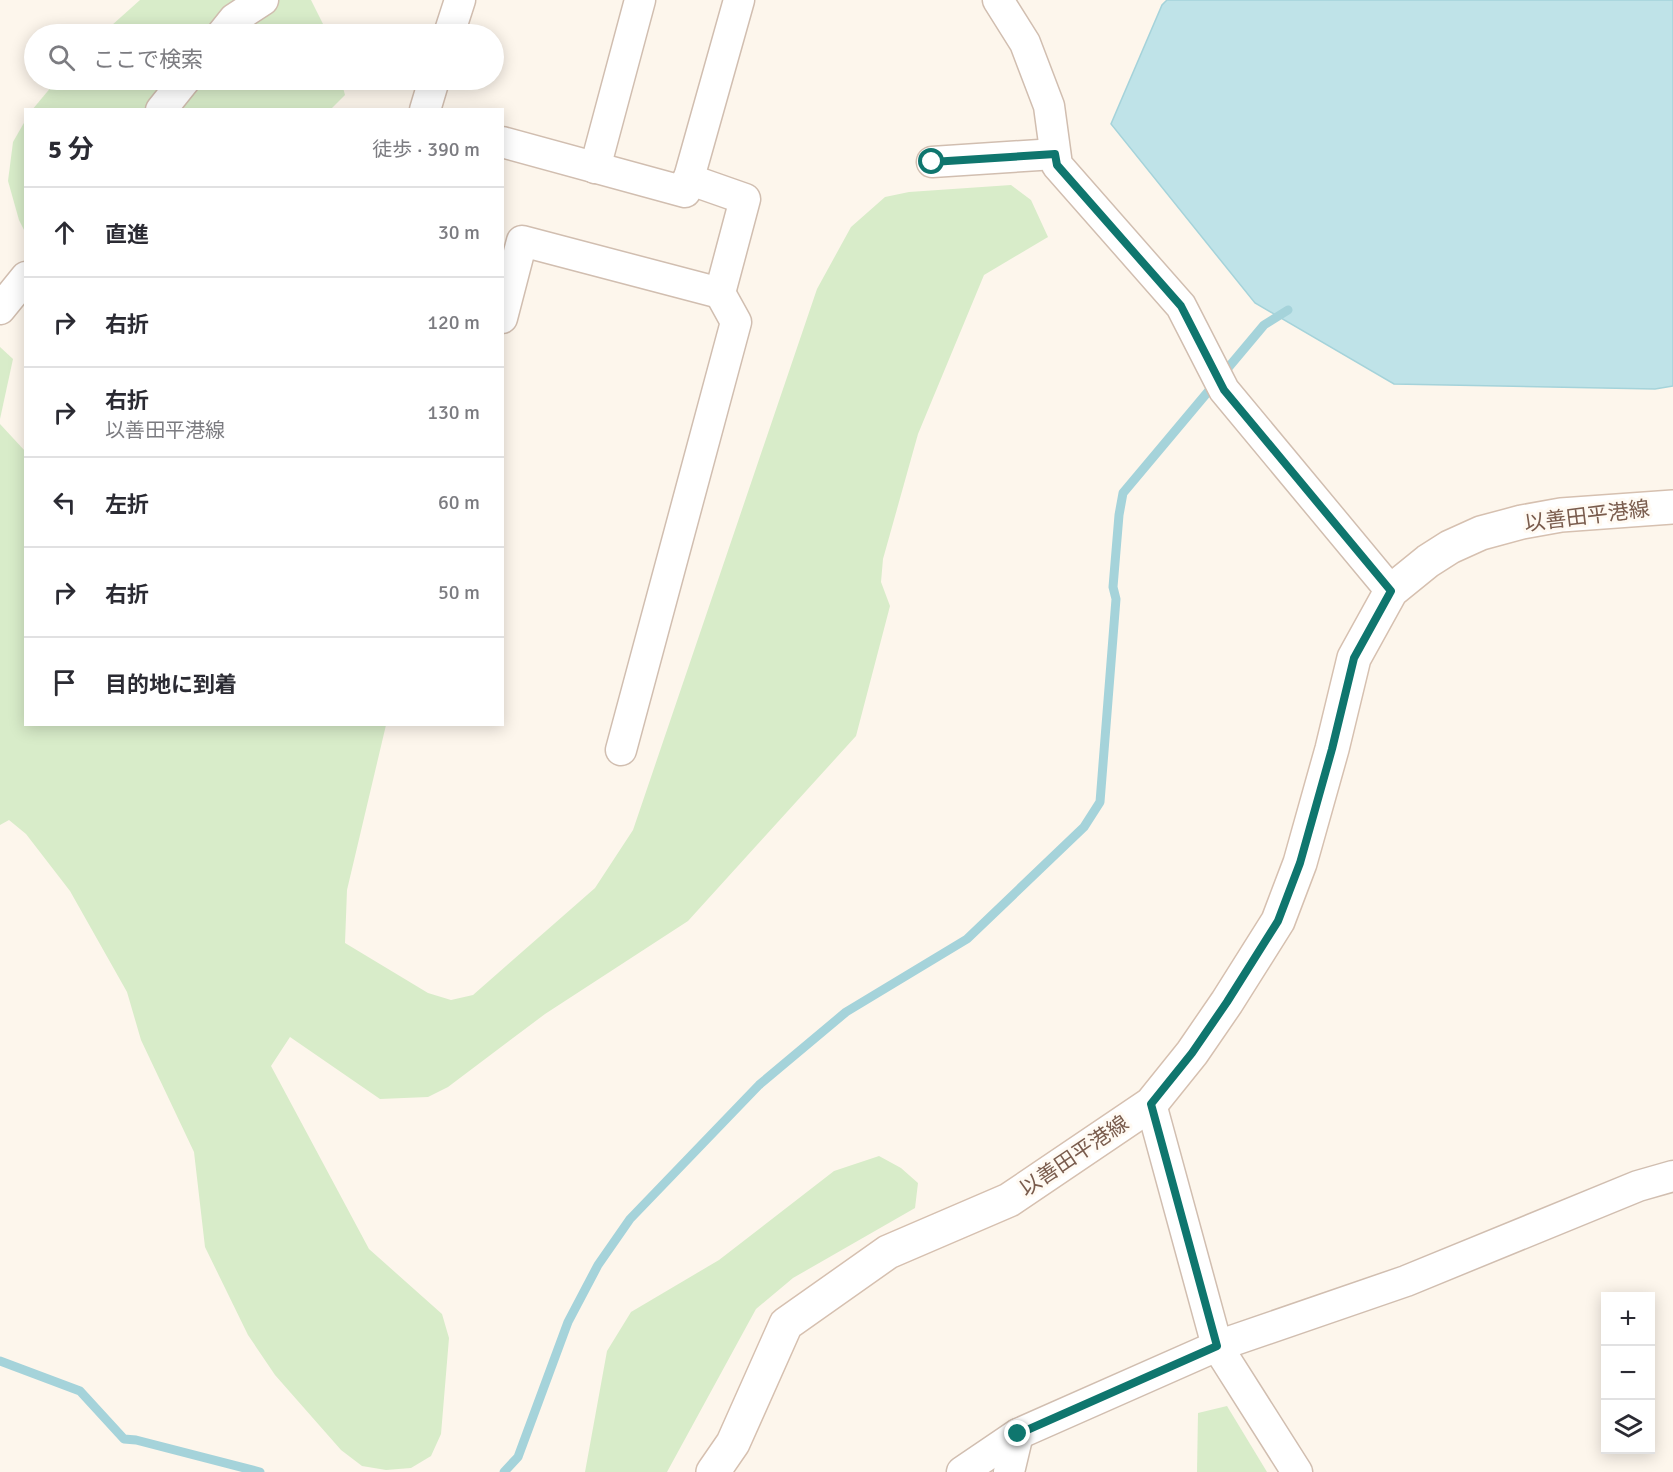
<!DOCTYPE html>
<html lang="ja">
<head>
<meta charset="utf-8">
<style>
	body { margin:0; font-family:Signika,"Noto Sans JP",sans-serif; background:#f7f7f7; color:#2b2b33 }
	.controls { position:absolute; right:18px; bottom:18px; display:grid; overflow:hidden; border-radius:0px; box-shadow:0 3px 15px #0003 }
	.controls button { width:54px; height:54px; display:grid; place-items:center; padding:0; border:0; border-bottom:2px solid #e1e1e2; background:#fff; color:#2b2b33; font:30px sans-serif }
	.stop { position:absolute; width:18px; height:18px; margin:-14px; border:4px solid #0f766e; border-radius:50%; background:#fff }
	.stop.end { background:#0f766e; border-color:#fff; box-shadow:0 2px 6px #0008 }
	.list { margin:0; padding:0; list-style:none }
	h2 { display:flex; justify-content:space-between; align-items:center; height:78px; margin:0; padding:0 24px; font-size:26px }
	h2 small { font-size:20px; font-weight:400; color:#7c7c81 }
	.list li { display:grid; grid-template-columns:39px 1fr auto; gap:18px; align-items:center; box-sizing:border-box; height:90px; padding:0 24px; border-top:2px solid #e1e1e2 }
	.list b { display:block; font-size:22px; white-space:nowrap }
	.list p { margin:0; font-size:20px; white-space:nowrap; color:#7c7c81 }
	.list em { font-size:20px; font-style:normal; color:#7c7c81 }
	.icon { flex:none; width:33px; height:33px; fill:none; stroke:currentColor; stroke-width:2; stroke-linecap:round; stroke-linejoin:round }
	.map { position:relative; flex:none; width:1673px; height:1472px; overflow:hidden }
	.search { position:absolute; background:#fff; box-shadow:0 3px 15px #0003; left:24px; top:24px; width:480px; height:66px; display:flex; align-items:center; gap:15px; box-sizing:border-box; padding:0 21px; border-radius:33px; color:#7c7c81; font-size:22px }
	.panel { position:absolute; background:#fff; box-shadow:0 3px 15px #0003; left:24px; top:108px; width:480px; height:618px; border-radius:0px }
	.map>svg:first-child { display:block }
</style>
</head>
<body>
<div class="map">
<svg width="1673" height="1472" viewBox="0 0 1673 1472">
	<rect width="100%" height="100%" fill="#fdf6ec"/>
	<!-- green -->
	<g fill="#d8ecc9">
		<path d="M140,0H311L328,34H102Z"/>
		<path d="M57,80H341L345,95L330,110H32Z"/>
		<path d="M25,121V232L19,220L8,181L13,142Z"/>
		<path d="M1011,185L1031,200L1048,237L984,275L918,434L883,559L881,582L890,606L856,736L688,921L545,1014L448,1087L428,1097L380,1099L290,1037L271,1066L369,1249L442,1314L449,1338L441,1434L431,1456L411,1468L386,1470L362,1466L341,1450L275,1375L248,1335L205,1247L194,1152L141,1040L127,992L70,891L26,834L9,820L0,825V424L25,451L26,724L386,725L347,890L345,943L428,993L451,1000L473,995L595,888L633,830L817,289L851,227L885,197L909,192Z"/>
		<path d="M0,347L13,359L0,419Z"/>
		<path d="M879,1156L901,1168L918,1183L915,1208L793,1278L756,1309L667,1472H585L607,1351L631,1312L719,1260L834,1171Z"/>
		<path d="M1227,1406L1267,1472H1197L1198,1413Z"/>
	</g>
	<!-- water -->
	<path fill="#bfe3e8" stroke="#a5d3da" stroke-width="1.5" d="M1167,0H1673V386L1655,389L1394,384L1255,303L1111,124L1162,5Z"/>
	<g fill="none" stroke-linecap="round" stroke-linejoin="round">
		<!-- stream -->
		<g stroke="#a5d3da" stroke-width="9">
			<path d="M0,1361L80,1391L124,1439L136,1440L260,1472"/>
			<path d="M504,1472L518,1457L568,1322L598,1265L630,1219L759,1085L846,1012L967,939L1084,827L1100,802L1116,599L1113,587L1119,515L1123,493L1264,325L1288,310"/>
		</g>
		<!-- minor casing -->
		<g stroke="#d1beb0" stroke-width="33">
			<g id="minor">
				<path d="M998,0L1025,43L1049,106L1057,165L1181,306L1224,390L1391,591"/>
				<path d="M222,34L234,19L263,0"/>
				<path d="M449,34L460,0"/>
				<path d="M161,110L185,80"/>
				<path d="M425,110L434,80"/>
				<path d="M502,142L685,192L739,0"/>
				<path d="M932,162L1055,154"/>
				<path d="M595,168L640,0"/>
				<path d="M0,309L26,277"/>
				<path d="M502,318L522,241L720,293L745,199L688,179"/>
				<path d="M621,750L736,322L720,293"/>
				<path d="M1151,1104L1217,1346L1297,1472"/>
				<path d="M962,1472L1018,1434L1217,1346L1406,1281L1638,1186L1673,1176"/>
				<path d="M1009,1472L1018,1434"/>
			</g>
		</g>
		<!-- secondary casing -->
		<g stroke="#d6c0b0" stroke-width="36">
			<path id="secondary" d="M713,1472L733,1443L786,1324L888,1252L1009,1200L1151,1104L1192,1053L1227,1002L1278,921L1300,863L1332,749L1354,658L1391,591L1428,561L1450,547L1481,533L1522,522L1561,515L1673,507"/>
		</g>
		<!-- minor -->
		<use href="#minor" stroke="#fff" stroke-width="30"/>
		<!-- secondary -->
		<use href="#secondary" stroke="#fff" stroke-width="33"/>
	</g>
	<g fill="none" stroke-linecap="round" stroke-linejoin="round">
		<!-- route -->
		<path stroke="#0f766e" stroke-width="8" d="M932,162L1055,154L1057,165L1181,306L1224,390L1391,591L1354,658L1332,749L1300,863L1278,921L1227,1002L1192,1053L1151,1104L1217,1346L1018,1434"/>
	</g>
	<g text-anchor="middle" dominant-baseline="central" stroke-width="6" stroke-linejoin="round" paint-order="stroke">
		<!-- street labels -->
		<g font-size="21" fill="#7a5c4d" stroke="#fffaf3">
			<text transform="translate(1587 516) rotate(-7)">以善田平港線</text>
			<text transform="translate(1074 1156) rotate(-34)">以善田平港線</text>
		</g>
	</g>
</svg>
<div class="controls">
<button>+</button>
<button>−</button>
<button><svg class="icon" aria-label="layers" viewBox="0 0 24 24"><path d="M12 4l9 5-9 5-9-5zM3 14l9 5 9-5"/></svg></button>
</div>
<div class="stop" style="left:932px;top:162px"></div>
<div class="stop end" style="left:1018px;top:1434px"></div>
<div class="search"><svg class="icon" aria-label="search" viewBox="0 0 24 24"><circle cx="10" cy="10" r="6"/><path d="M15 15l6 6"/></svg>ここで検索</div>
<section class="panel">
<h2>5 分<small>徒歩 · 390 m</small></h2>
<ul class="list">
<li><svg class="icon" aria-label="ahead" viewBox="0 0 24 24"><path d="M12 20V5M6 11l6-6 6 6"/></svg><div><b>直進</b></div><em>30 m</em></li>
<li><svg class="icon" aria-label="right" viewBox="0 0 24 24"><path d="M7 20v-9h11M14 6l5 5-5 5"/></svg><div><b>右折</b></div><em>120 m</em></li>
<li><svg class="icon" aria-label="right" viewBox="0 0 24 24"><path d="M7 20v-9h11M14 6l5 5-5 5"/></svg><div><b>右折</b><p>以善田平港線</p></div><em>130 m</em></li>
<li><svg class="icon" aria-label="left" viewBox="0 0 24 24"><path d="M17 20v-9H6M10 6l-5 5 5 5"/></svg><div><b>左折</b></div><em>60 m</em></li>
<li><svg class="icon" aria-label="right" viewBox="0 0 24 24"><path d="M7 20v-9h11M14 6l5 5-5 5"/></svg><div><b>右折</b></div><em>50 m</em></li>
<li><svg class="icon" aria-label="arrive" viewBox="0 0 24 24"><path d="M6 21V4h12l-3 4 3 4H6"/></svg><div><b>目的地に到着</b></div></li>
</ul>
</section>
</div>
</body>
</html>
